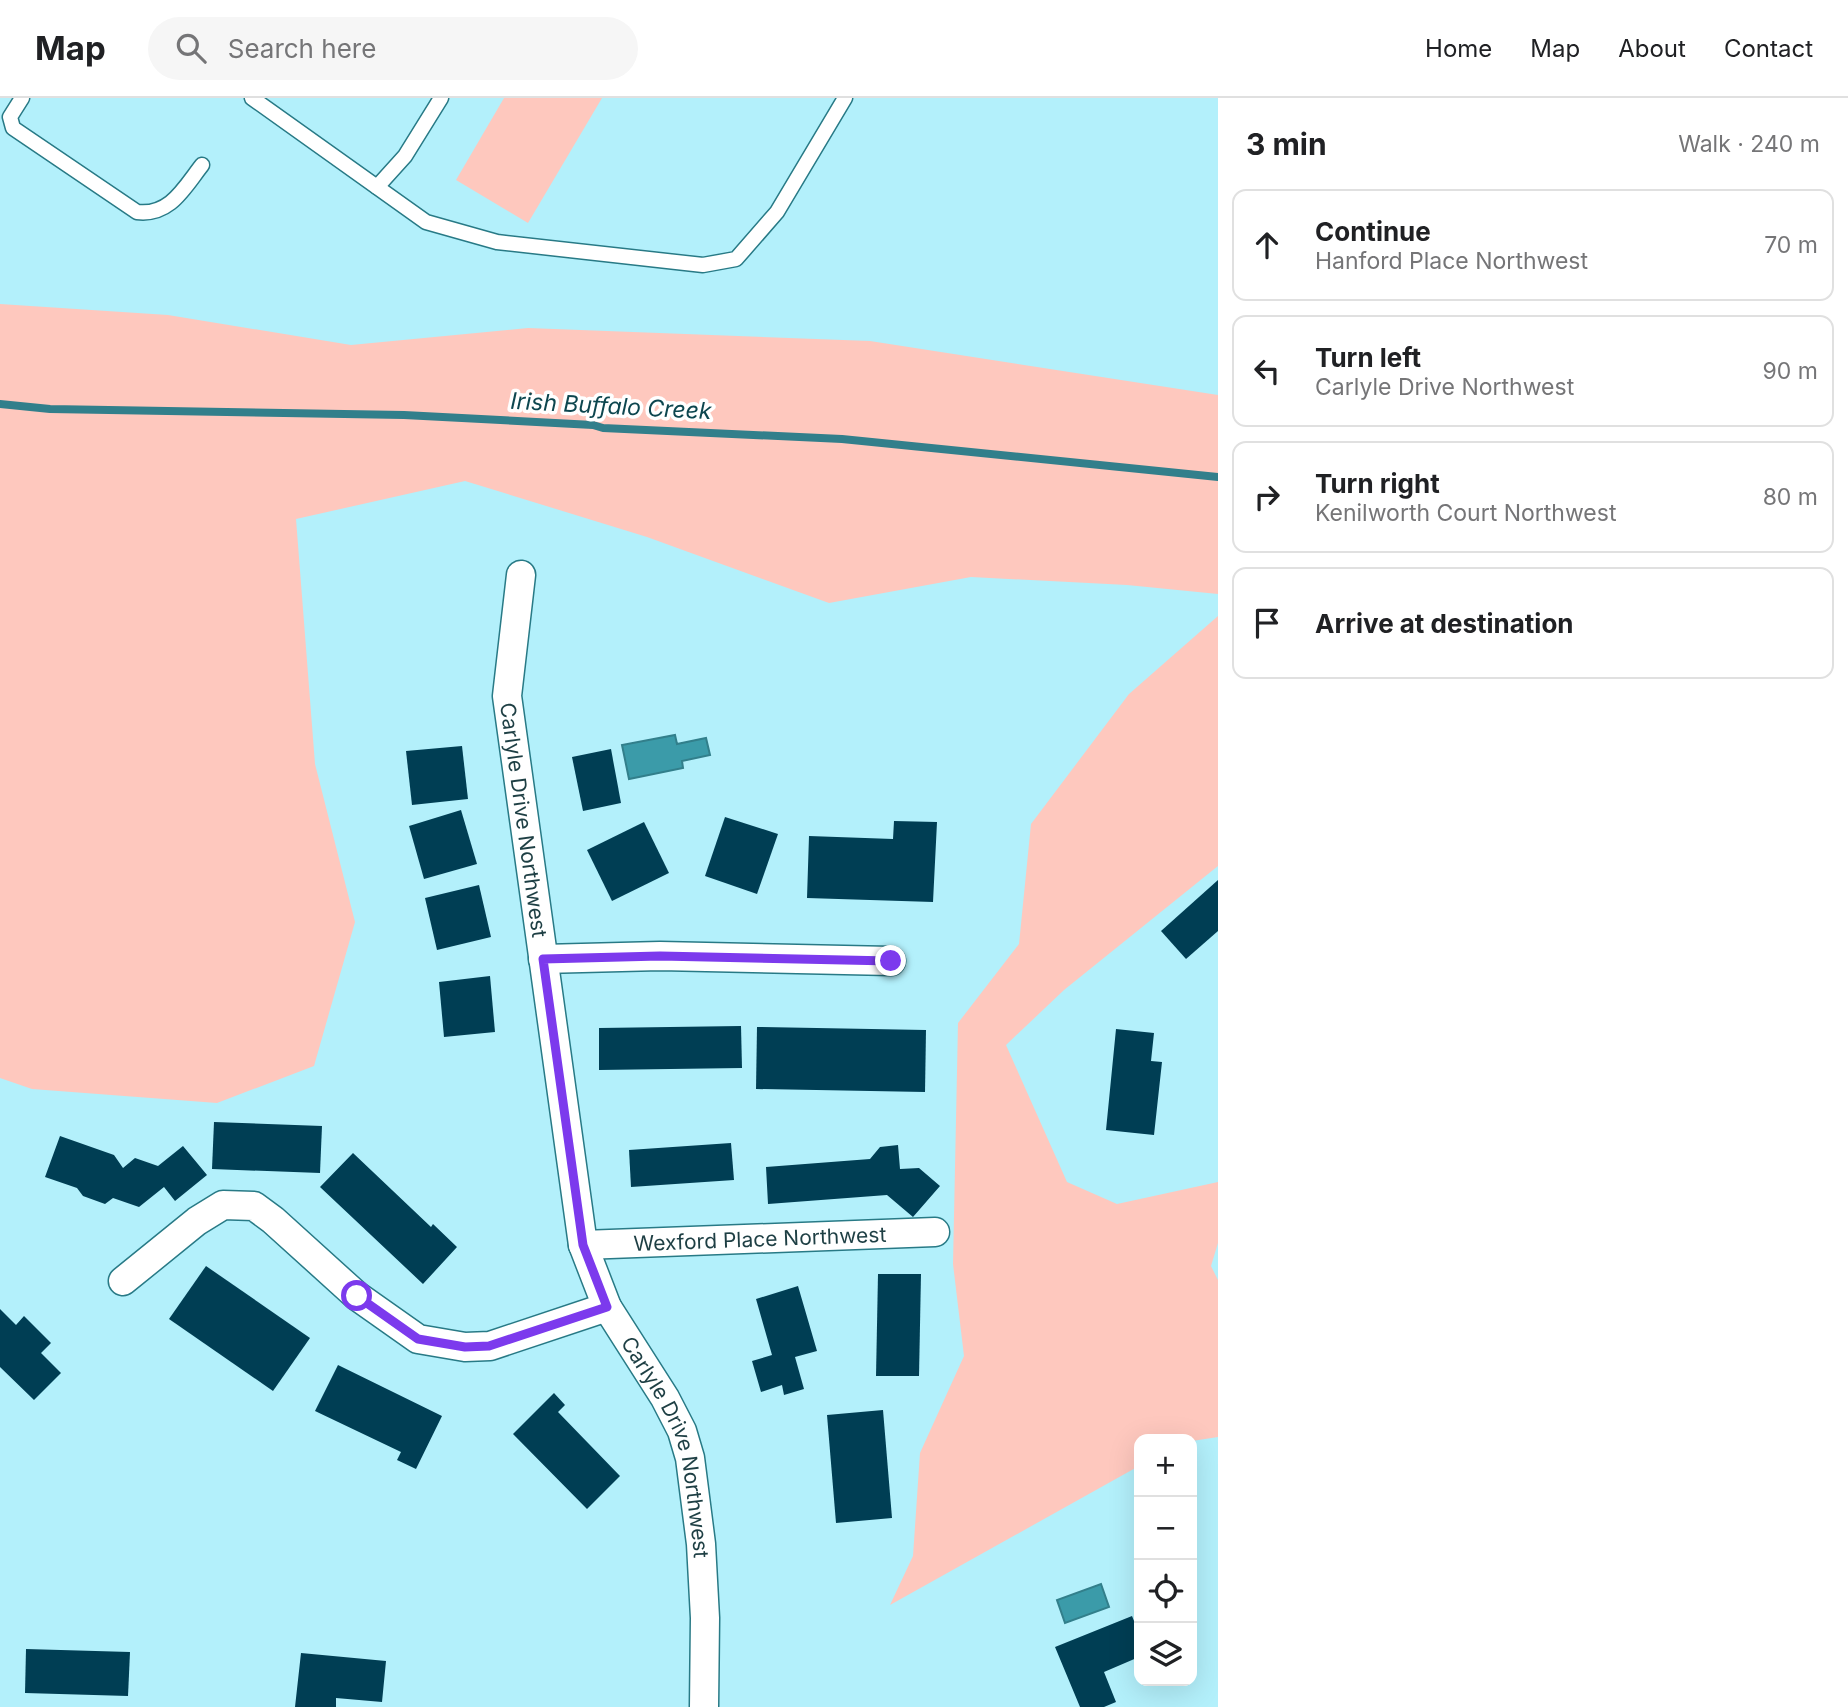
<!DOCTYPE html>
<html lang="en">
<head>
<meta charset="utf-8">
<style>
	body { margin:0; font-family:Inter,sans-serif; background:#f6f6f6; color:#202124 }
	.controls { position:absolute; right:21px; bottom:21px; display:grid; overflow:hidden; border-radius:14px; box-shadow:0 7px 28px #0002 }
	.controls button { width:63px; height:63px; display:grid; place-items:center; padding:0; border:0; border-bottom:2px solid #e0e0e0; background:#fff; color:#202124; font:35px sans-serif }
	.stop { position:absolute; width:21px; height:21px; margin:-16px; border:5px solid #7c3aed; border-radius:50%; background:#fff }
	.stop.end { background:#7c3aed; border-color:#fff; box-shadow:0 2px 7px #0008 }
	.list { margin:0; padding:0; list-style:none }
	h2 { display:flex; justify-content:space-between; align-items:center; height:91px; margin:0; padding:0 28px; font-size:30px }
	h2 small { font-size:23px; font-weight:400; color:#757577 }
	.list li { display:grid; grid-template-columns:46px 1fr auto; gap:21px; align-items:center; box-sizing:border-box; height:112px; margin:0 14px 14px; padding:0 14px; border:2px solid #e0e0e0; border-radius:14px }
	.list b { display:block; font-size:26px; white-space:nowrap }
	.list p { margin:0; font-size:23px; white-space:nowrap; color:#757577 }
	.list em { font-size:23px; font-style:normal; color:#757577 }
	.icon { flex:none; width:38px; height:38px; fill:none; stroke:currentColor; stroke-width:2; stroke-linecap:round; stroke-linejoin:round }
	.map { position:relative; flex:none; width:1218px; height:1609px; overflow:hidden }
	header { display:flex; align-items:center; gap:42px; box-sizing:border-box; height:98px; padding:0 35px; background:#fff; border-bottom:2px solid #e0e0e0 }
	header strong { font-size:33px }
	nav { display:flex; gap:38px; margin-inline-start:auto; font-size:24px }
	.search { width:490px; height:63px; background:#f6f6f6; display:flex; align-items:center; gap:18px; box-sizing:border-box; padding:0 24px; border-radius:38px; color:#757577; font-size:26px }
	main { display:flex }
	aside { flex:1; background:#fff }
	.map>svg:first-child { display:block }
</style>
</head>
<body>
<header>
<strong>Map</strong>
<div class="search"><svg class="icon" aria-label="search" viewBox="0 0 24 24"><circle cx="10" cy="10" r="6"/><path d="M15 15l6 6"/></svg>Search here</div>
<nav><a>Home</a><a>Map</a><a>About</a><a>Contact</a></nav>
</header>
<main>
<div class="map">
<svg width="1218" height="1609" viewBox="0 0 1218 1609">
	<rect width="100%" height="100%" fill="#b3f0fb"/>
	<!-- green -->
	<g fill="#fec8be">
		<path d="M504,0H602L528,125L456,82Z"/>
		<path d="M0,206L168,217L351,247L528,230L870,243L1218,297V496L1127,487L971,479L829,505L647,439L465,383L296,421L315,666L355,824L314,968L217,1005L32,991L0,980Z"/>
		<path d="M1218,518V768L1064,892L1006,947L1067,1084L1117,1106L1218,1084V1145L1211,1168L1218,1182V1339L1192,1343L1139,1341V1368L890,1507L913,1458L920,1355L964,1258L953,1166L958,925L1019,846L1031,726L1129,596Z"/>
	</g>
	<!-- water -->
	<g fill="#3b9ba9" stroke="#327f8b" stroke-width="2">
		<path d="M675,637L677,646L706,640L710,657L682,663L683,670L629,681L622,647Z"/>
		<path d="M1101,1486L1109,1509L1065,1525L1057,1502Z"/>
	</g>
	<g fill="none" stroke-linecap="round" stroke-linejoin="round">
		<!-- stream -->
		<path stroke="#327f8b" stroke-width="8" d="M0,306L50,311L404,317L593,327L603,330L842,341L1218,379"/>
	</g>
	<!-- building -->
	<g fill="#003e54">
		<path d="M462,648L468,701L412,707L406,653Z"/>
		<path d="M611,651L621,705L583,713L572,659Z"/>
		<path d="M461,712L477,766L424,781L409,728Z"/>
		<path d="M725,719L778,736L757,796L705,778Z"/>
		<path d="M894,723L937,724L933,804L807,800L809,738L893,741Z"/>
		<path d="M644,724L669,775L612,803L587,752Z"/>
		<path d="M1218,782V833L1186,861L1161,833Z"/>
		<path d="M479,787L491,839L437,852L425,800Z"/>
		<path d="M490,878L495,934L444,939L439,884Z"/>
		<path d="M741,928L742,970L599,972V930Z"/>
		<path d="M757,929L926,932L925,994L756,991Z"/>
		<path d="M1116,931L1154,935L1151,963L1162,964L1154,1037L1106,1032Z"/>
		<path d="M214,1024L322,1028L320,1075L212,1071Z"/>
		<path d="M60,1038L114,1057L123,1070L135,1060L158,1068L183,1048L207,1077L175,1103L164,1089L139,1109L113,1100L105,1106L83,1098L77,1090L45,1079Z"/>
		<path d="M731,1045L734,1082L631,1089L629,1052Z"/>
		<path d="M898,1047L900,1071L919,1070L940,1088L913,1119L887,1097L768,1106L766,1069L870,1061L880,1049Z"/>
		<path d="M353,1055L431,1129L433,1126L457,1149L423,1186L320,1089Z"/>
		<path d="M206,1168L310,1240L273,1293L169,1221Z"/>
		<path d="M878,1176H921L919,1278H876Z"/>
		<path d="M798,1188L817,1253L795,1259L804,1291L784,1297L782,1287L761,1294L752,1263L772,1257L756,1201Z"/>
		<path d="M0,1211L16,1227L24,1218L51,1245L41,1255L61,1275L34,1302L0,1269Z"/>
		<path d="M338,1267L442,1318L416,1371L397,1362L401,1354L315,1313Z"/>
		<path d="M554,1295L565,1307L558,1314L620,1378L587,1411L513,1336Z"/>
		<path d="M883,1312L892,1420L836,1425L827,1317Z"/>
		<path d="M1132,1518L1139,1535V1559L1104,1574L1116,1604L1104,1609H1080L1055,1549Z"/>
		<path d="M26,1551L130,1554L128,1598L25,1595Z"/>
		<path d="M301,1555L386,1563L382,1604L336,1600V1609H295Z"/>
	</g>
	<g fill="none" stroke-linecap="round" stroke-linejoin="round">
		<!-- lane casing -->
		<g stroke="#287a86" stroke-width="17">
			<g id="lane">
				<path d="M22,0L10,19L13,30L137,114C170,118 184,90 202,67"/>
				<path d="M252,0L426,124L497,144L703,167L736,161L777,114L845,0"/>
				<path d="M377,89L405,58L441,0"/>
			</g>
		</g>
		<!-- street casing -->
		<g stroke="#287a86" stroke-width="31">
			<g id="street">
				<path id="s1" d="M521,477L507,598L583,1147L607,1209L665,1300L682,1333L690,1360L701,1446L705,1520L704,1609"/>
				<path d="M543,861L660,858L891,863"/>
				<path id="s2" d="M583,1147L935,1134"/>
				<path d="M123,1183L197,1123L223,1107L254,1108L273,1122L357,1198L418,1241L465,1249L490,1248L607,1209"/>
			</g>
		</g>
		<!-- lane -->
		<use href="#lane" stroke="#fff" stroke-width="14"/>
		<!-- street -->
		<use href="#street" stroke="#fff" stroke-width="28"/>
	</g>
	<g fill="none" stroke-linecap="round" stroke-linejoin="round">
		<!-- route -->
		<path stroke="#7c3aed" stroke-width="9" d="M357,1198L418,1241L465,1249L489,1248L607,1209L583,1147L543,861L660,858L891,863"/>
	</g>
	<g text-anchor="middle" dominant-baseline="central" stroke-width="7" stroke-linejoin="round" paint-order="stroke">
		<!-- street labels -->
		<g font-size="21" fill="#1e3f44" stroke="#fff">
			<text stroke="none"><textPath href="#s1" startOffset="247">Carlyle Drive Northwest</textPath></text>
			<text stroke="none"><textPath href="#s2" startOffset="177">Wexford Place Northwest</textPath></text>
			<text stroke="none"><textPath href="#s1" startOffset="898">Carlyle Drive Northwest</textPath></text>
		</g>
		<!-- water labels -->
		<g font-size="23" font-style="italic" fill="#0d464f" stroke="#fff">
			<text transform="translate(611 308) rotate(3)">Irish Buffalo Creek</text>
		</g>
	</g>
</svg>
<div class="controls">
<button>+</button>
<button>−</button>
<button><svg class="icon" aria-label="locate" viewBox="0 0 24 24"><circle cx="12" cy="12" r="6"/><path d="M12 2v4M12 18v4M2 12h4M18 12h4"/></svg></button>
<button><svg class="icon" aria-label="layers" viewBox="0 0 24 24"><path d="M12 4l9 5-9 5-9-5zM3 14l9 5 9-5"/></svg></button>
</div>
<div class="stop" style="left:357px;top:1198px"></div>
<div class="stop end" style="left:891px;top:863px"></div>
</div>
<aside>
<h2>3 min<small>Walk · 240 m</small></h2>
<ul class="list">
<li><svg class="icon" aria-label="ahead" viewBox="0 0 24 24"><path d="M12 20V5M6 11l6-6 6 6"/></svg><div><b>Continue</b><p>Hanford Place Northwest</p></div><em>70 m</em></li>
<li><svg class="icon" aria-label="left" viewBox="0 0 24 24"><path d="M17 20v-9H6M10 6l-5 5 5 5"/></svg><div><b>Turn left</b><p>Carlyle Drive Northwest</p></div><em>90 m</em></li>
<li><svg class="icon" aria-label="right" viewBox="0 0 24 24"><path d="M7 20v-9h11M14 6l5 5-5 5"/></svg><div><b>Turn right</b><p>Kenilworth Court Northwest</p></div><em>80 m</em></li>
<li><svg class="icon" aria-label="arrive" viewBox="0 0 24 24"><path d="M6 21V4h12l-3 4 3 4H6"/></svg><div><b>Arrive at destination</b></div></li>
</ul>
</aside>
</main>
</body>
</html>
